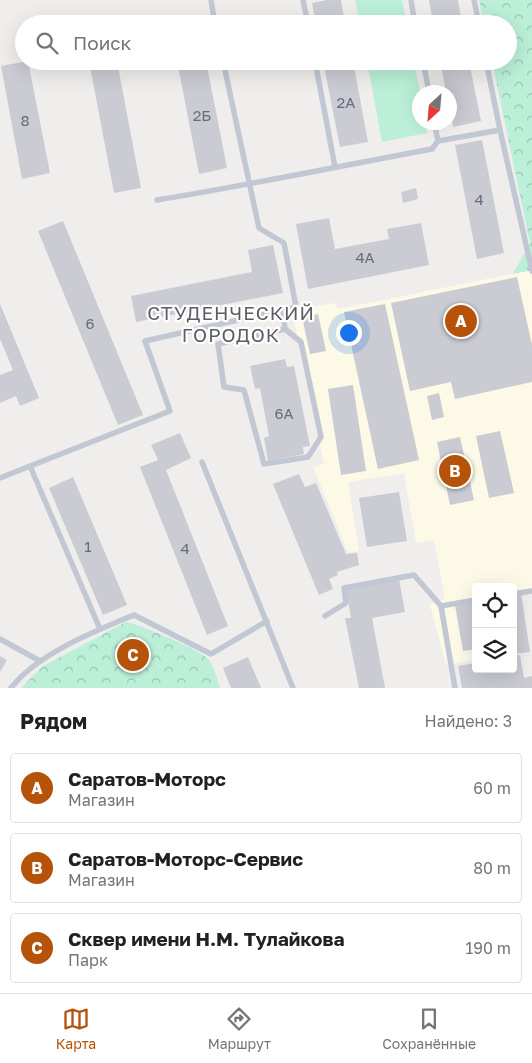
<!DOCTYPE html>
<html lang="ru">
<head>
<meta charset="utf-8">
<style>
	body { margin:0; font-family:"Golos Text",sans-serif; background:#f6f6f6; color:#202124 }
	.controls { position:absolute; right:15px; bottom:15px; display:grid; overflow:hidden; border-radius:5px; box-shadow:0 5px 20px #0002 }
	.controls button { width:45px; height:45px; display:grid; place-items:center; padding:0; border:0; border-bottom:1px solid #e0e0e0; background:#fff; color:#202124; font:25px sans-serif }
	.compass { position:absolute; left:412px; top:85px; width:45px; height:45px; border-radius:50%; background:#fff; box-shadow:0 5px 20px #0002; rotate:206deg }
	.you { position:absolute; left:348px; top:332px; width:18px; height:18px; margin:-12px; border:4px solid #fff; border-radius:50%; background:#1a73e8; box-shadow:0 0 0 8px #1a73e833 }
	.badge { display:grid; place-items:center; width:32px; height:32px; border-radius:50%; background:#b45309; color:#fff; font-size:16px; font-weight:700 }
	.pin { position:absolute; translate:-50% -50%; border:2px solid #fff; box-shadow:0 1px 5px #0006 }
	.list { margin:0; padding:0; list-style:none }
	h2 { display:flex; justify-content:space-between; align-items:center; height:65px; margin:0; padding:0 20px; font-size:21px }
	h2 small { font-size:16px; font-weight:400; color:#757577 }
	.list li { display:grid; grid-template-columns:32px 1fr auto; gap:15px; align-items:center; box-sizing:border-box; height:70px; margin:0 10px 10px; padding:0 10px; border:1px solid #e0e0e0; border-radius:5px }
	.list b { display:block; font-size:19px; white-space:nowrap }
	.list p { margin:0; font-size:16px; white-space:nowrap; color:#757577 }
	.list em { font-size:16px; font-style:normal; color:#757577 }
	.icon { flex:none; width:28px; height:28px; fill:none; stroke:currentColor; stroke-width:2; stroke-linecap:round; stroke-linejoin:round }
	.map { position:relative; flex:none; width:532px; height:688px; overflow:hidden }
	.search { position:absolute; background:#fff; box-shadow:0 5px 20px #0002; left:15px; right:15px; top:15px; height:55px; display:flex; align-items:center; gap:12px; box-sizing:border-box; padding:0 18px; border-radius:28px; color:#757577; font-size:19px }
	.sheet { height:305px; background:#fff }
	nav { display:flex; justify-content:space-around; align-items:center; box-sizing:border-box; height:70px; border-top:1px solid #e0e0e0; background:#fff; font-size:14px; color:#757577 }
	nav a { display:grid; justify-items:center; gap:2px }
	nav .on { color:#b45309 }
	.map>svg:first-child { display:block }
</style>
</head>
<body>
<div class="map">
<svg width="532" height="688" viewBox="0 0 532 688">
	<defs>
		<pattern id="grass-tufts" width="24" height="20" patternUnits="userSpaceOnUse" patternTransform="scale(1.25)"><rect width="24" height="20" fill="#bbefd8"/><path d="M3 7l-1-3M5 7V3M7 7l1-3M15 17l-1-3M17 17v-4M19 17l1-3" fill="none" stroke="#9ac4b2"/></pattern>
		<pattern id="forest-crowns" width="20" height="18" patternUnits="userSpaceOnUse" patternTransform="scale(1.25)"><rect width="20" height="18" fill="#bbefd8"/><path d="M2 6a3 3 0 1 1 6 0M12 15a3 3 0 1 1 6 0" fill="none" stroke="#9ac4b2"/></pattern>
	</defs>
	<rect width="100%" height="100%" fill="#f0eeed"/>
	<!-- commercial -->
	<path fill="#fcf9e6" d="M532,270V589L513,592V587H476V660L446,665L430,605L445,598L434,540L416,543L404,473L348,482L359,551L348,552L313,467L324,464L292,311L335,303L338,309Z"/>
	<!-- grass -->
	<path fill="url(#grass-tufts)" d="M532,242V270L513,274L530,243Z"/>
	<!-- forest -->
	<g fill="url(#forest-crowns)">
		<path d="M479,0H532V242L530,243L492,61H508V24H484Z"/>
		<path d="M126,622C138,624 201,650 208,659C214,666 217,679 220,688H21L43,666Z"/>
	</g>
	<!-- pitch -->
	<g fill="#bbefd8">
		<path d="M355,0H402L407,24H360Z"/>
		<path d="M367,61H414L420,92V122L425,123L427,133L382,142Z"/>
	</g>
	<!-- building -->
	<g fill="#cacbd3">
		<path d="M327,0H341L345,24H316L312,3Z"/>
		<path d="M429,0H458L462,24H433Z"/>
		<path d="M28,61L50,173L22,179L1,66Z"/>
		<path d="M89,61H117L141,188L114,193Z"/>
		<path d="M177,61H206L227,168L199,174Z"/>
		<path d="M323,61H353L368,142L340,147Z"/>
		<path d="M440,61H469L481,121L453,127L450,109V92H446Z"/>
		<path d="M482,140L504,253L477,259L455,145Z"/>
		<path d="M416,188L418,199L403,203L401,192Z"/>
		<path d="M329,218L335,249L389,239L387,229L421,223L429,265L308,289L296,224Z"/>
		<path d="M63,221L143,415L118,425L38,231Z"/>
		<path d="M273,245L283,293L136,322L131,296L252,272L248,250Z"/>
		<path d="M517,277L532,345V382L455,399L451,382L410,391L391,303Z"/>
		<path d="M0,304L39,398L20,406L16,396L0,403V375L13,370L0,339Z"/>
		<path d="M385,304L419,460L378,469L344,312Z"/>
		<path d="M318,314L326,351L310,354L302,317Z"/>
		<path d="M285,359L287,367L294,366L310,446L303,447L304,454L268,461L264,438L269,436L260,388L255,389L250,366Z"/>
		<path d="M353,385L366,471L341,475L328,389Z"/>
		<path d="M439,393L444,417L432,420L427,396Z"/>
		<path d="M500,431L514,493L489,498L476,436Z"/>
		<path d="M180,433L191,458L166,470L228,626L207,635L140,467L158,460L151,445Z"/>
		<path d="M460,437L474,500L450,505L437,442Z"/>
		<path d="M299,474L305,487L316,483L346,554L357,553L359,565L337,572L338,575L329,579L333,589L319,595L273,484Z"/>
		<path d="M73,477L127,605L103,615L49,488Z"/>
		<path d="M399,492L407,541L367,547L359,498Z"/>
		<path d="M399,579L405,612L372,618L385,688H359L345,618H351L346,589Z"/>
		<path d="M521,593L530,652L513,654V595Z"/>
		<path d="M476,602V649L463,651L455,605Z"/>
		<path d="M520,655L524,678L532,676V688H462L458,666L476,663V669H513V656Z"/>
		<path d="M0,656L7,660L0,672Z"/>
		<path d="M248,657L261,688H231L223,668Z"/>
	</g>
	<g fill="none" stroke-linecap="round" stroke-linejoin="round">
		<!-- service -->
		<g stroke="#c1c7d3" stroke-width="5.5">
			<path d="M211,0L215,24"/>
			<path d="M303,0L308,24"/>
			<path d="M411,0L415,24"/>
			<path d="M474,0L479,24"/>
			<path d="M315,61L335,167"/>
			<path d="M423,61L429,92"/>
			<path d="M486,61L500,130L532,271"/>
			<path d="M438,141L500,130"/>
			<path d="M157,200C249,185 340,166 432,149L438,141L434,122"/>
			<path d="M283,310L285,329L301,342L321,437L308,457L264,464L244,390L224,387L218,344L285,329"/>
			<path d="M202,462L293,688"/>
			<path d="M30,466L100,629"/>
			<path d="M0,478L170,411L145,341L296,307L284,243L259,228L223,61"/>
			<path d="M513,594L532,591"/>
			<path d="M441,606L476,600"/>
			<path d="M325,616L346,603L344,588L414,575L441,606L455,688"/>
			<path d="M0,639L40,661"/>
			<path d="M11,688C37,654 95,631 134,615L211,654L267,621"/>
		</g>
	</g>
	<g text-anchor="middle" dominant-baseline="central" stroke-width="4.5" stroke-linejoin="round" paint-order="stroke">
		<!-- number labels -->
		<g font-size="15" fill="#676c79">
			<text x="346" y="102">2А</text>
			<text x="202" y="115">2Б</text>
			<text x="25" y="120">8</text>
			<text x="479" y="199">4</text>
			<text x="365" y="257">4А</text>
			<text x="90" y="323">6</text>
			<text x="284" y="413">6А</text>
			<text x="88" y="546">1</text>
			<text x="185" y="548">4</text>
		</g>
		<!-- neighbourhood labels -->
		<g font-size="19" letter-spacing="1" fill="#5a5c62" stroke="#fff">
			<text x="231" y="312">СТУДЕНЧЕСКИЙ<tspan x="231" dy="22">ГОРОДОК</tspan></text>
		</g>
	</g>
</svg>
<div class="controls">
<button><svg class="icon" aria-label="locate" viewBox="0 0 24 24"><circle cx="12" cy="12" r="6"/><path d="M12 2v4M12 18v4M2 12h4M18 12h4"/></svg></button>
<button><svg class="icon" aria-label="layers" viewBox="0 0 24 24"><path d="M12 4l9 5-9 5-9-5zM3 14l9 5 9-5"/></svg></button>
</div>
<svg class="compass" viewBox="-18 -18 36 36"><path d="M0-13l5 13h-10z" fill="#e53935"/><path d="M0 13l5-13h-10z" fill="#757577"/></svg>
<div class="you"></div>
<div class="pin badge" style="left:461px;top:321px">A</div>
<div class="pin badge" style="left:455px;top:471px">B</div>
<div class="pin badge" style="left:133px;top:655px">C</div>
<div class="search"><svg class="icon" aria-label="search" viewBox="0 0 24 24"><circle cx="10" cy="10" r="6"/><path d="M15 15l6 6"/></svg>Поиск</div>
</div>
<section class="sheet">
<h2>Рядом<small>Найдено: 3</small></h2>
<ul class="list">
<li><span class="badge">A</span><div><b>Саратов-Моторс</b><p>Магазин</p></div><em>60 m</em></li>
<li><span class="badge">B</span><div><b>Саратов-Моторс-Сервис</b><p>Магазин</p></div><em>80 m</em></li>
<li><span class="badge">C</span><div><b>Сквер имени Н.М. Тулайкова</b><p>Парк</p></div><em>190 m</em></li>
</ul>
</section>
<nav>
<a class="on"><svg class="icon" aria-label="map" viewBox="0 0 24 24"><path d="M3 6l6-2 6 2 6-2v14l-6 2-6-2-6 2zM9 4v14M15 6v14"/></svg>Карта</a>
<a><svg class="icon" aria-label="directions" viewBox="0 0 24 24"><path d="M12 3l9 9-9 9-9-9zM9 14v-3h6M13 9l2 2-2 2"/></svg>Маршрут</a>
<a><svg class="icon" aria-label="saved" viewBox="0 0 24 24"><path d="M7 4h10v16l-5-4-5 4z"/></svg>Сохранённые</a>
</nav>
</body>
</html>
